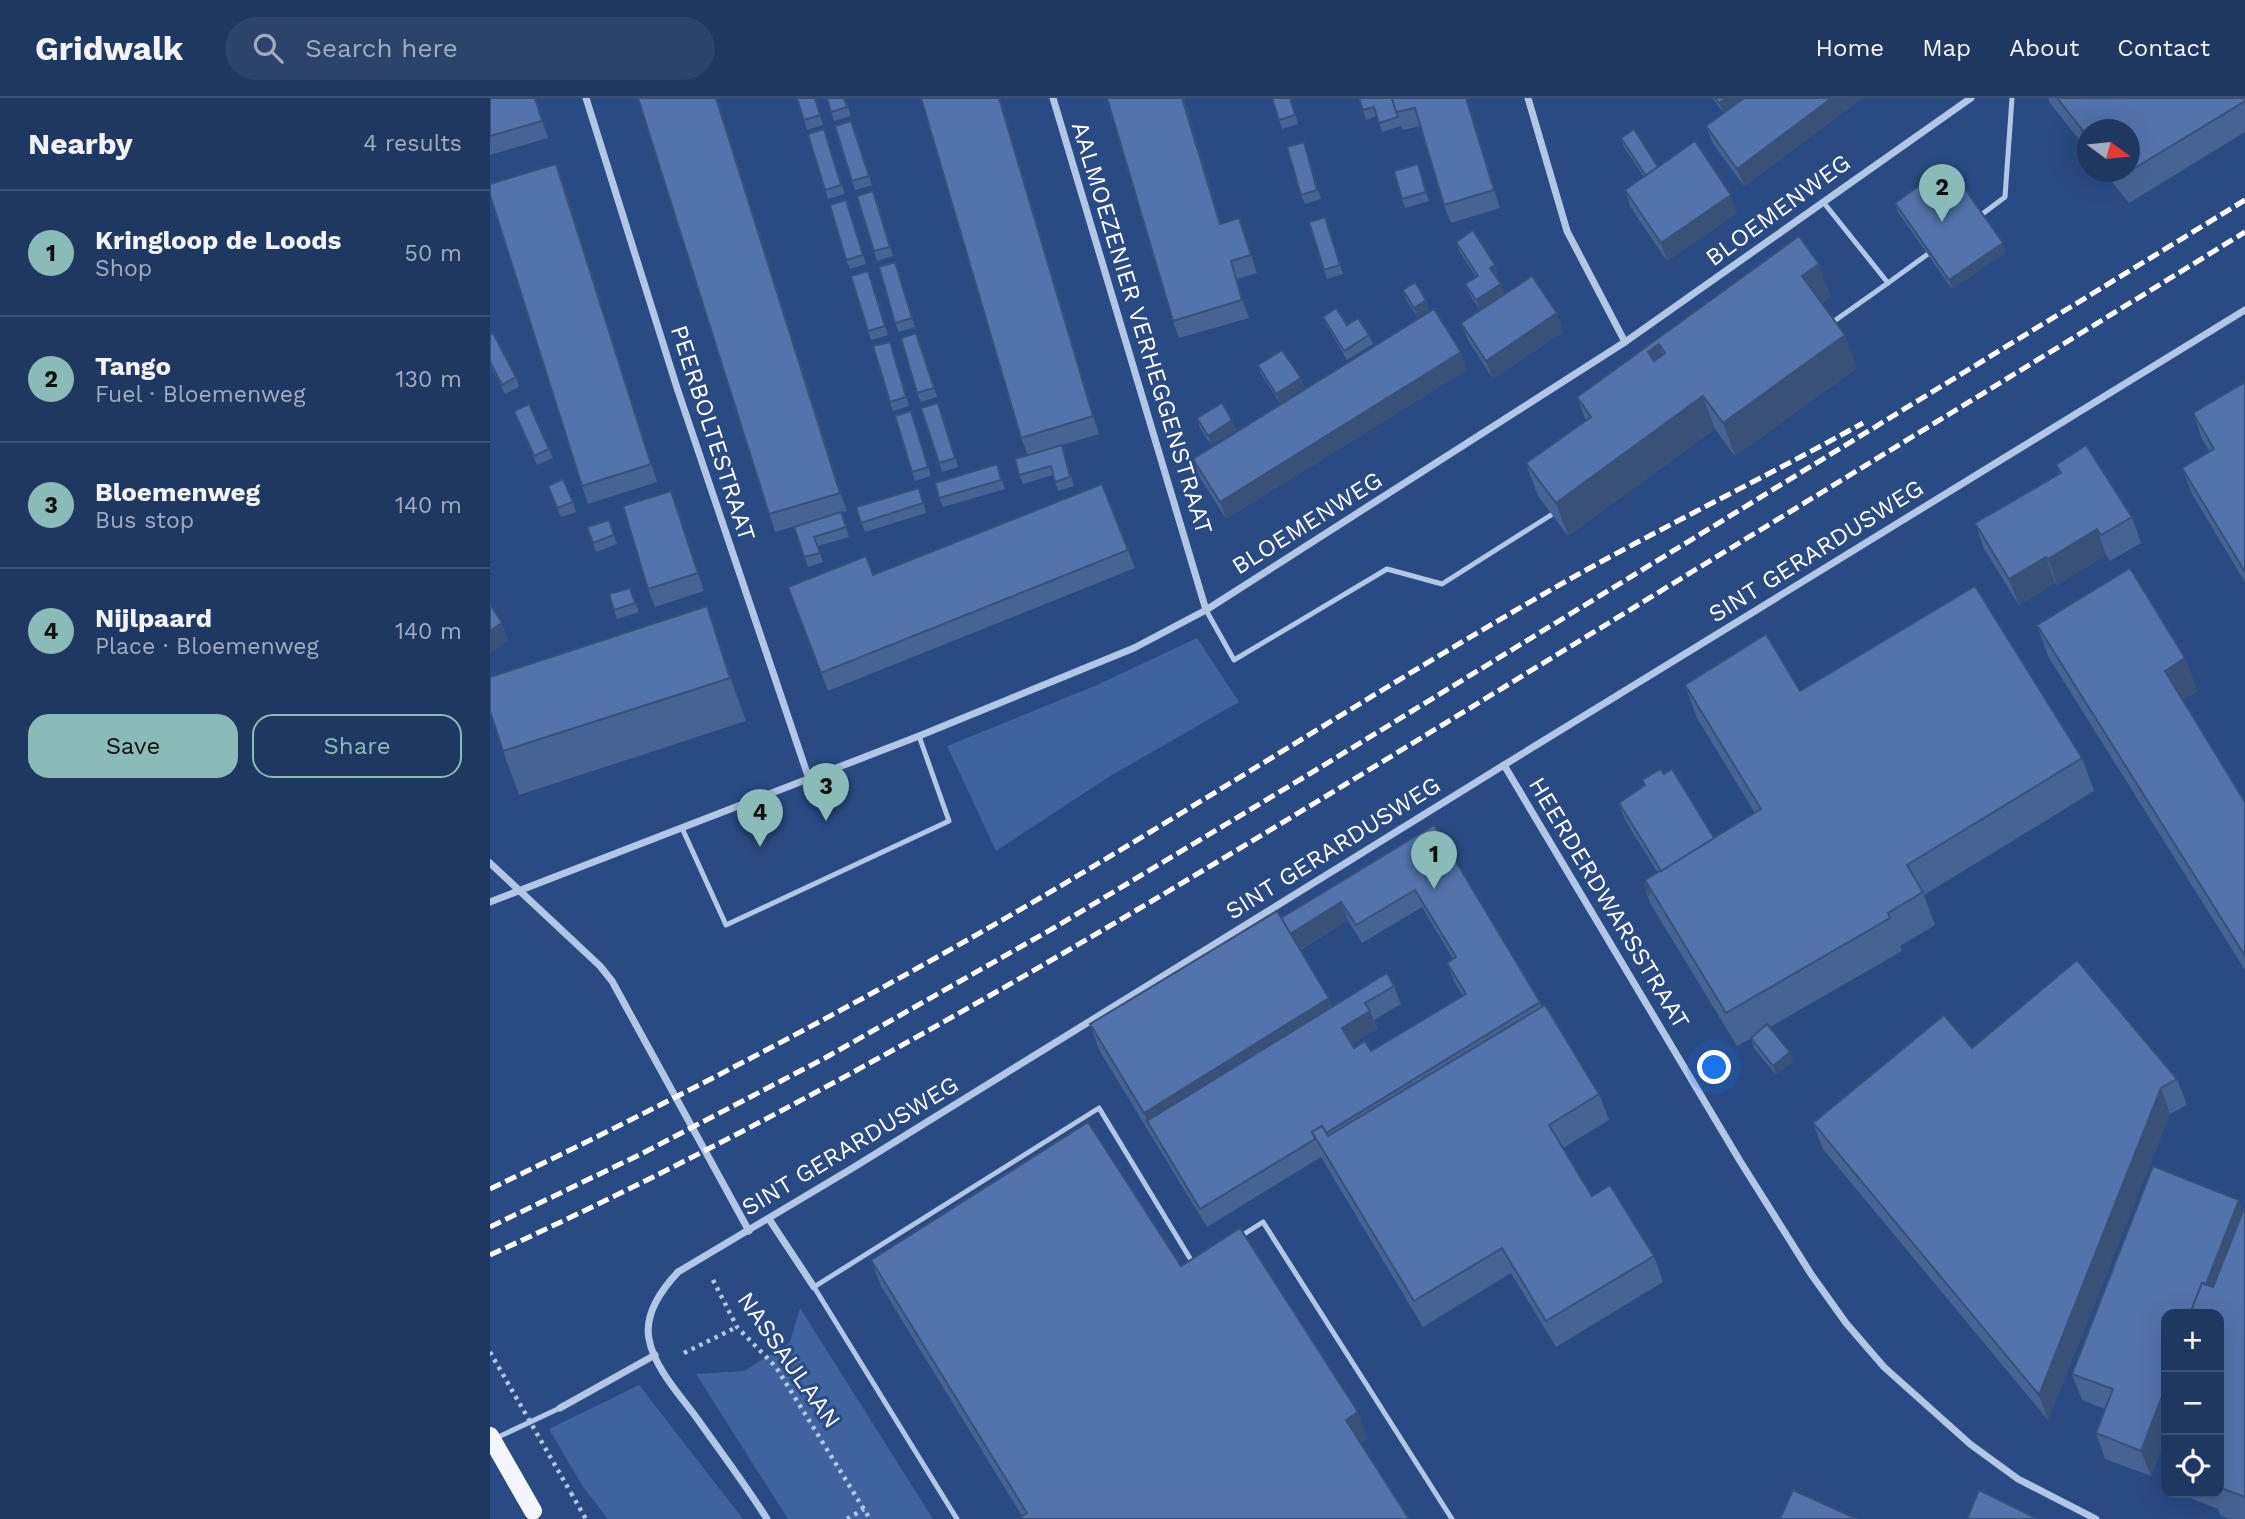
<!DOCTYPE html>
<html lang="en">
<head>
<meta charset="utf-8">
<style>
	body { margin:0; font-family:"Work Sans",sans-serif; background:#2c436b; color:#f1f3f6 }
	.controls { position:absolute; right:21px; bottom:21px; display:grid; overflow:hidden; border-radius:14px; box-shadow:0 7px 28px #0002 }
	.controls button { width:63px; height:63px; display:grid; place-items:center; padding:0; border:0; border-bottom:2px solid #3c5277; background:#1f3862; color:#f1f3f6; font:35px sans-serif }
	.compass { position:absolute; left:1587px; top:21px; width:63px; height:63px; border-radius:50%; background:#1f3862; box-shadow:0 7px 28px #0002; rotate:105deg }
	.you { position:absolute; left:1225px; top:970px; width:24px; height:24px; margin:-18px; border:5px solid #fff; border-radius:50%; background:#1a73e8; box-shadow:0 0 0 10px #1a73e833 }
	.badge { display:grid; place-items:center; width:46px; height:46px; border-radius:50%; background:#8bbbb9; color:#111; font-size:23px; font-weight:700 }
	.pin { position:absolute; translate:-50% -58px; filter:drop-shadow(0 2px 4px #0008) }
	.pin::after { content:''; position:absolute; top:37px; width:24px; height:21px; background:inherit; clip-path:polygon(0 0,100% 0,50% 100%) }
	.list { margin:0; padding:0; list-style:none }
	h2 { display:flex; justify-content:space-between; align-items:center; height:91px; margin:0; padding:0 28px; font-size:30px }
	h2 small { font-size:23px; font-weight:400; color:#a1acbe }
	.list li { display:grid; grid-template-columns:46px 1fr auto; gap:21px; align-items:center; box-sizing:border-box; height:126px; padding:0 28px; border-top:2px solid #3c5277 }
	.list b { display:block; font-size:26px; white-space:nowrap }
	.list p { margin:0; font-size:23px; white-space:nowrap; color:#a1acbe }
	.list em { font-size:23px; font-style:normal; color:#a1acbe }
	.actions { display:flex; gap:14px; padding:21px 28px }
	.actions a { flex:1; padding:16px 0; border:2px solid #8bbbb9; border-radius:21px; text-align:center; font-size:24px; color:#8bbbb9 }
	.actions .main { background:#8bbbb9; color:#111 }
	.icon { flex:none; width:38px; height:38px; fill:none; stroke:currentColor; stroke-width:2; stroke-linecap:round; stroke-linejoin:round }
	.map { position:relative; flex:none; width:1755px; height:1421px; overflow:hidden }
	header { display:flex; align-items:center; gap:42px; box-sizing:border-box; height:98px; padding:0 35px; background:#1f3862; border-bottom:2px solid #3c5277 }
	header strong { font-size:33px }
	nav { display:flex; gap:38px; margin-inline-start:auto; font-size:24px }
	.search { width:490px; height:63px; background:#2c436b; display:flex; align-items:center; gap:18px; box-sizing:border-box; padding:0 24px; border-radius:38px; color:#a1acbe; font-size:26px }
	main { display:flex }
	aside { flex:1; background:#1f3862 }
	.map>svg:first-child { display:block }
</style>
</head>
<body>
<header>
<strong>Gridwalk</strong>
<div class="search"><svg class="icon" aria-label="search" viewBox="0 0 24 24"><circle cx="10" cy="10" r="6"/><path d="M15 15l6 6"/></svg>Search here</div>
<nav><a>Home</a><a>Map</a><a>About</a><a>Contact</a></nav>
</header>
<main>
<aside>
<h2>Nearby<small>4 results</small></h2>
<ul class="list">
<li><span class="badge">1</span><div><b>Kringloop de Loods</b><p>Shop</p></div><em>50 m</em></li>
<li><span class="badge">2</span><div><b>Tango</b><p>Fuel · Bloemenweg</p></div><em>130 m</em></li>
<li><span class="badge">3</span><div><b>Bloemenweg</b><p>Bus stop</p></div><em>140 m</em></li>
<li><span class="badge">4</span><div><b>Nijlpaard</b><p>Place · Bloemenweg</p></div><em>140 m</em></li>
</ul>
<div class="actions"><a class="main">Save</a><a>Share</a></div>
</aside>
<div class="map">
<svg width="1755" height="1421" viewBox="0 0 1755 1421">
	<rect width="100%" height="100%" fill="#294a83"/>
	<!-- green -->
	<g fill="#3e639f">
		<path d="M707,540L749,604L617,680L506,753L457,648L607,587Z"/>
		<path d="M310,1210L443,1421H298L206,1276L254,1273L300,1244Z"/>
		<path d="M149,1287L253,1421H118L93,1389L59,1331Z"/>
	</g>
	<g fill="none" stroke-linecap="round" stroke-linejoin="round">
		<!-- path -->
		<g stroke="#b2c6e6" stroke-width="4.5" stroke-dasharray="3.5 5" stroke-linecap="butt">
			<path d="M223,1182L247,1229L286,1269L380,1421"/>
			<path d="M194,1255L247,1229"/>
			<path d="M81,1395L96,1421"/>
			<path d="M357,1421L374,1411"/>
		</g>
		<!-- lane -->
		<g stroke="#b2c6e6" stroke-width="5">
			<path d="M1334,105L1398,185L1442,153"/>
			<path d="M1487,120L1515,99L1522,0"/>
			<path d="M1340,226L1398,185"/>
			<path d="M716,512L744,562L897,471L952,486L1061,417"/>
			<path d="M192,730L236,827L459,723L429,638"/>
			<path d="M748,1140L773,1124L962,1421"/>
			<path d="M6,1340L70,1310"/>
			<path d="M467,1421L324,1189L609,1010L704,1167"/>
		</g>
		<!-- street -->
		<g stroke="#b2c6e6" stroke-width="7">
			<path d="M96,0L187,290L319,681"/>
			<path d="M563,0L716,512"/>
			<path d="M1038,0L1077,133L1135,244"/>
			<path d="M1014,667L1250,1063L1321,1176L1356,1225L1394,1269L1480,1346L1528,1381L1606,1421"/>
			<path d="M0,765L110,868L122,883L259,1133"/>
			<path d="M0,804L429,638L644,550L716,512L1135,244L1481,0"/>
			<path d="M279,1121L324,1189"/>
			<path d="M70,1310L165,1257"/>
			<path d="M277,1421C255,1386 230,1353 206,1319C189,1296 164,1269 159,1241C154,1215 172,1191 188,1174L361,1071L1014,667L1755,212"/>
		</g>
		<!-- rail -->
		<g stroke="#fff" stroke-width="5" stroke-dasharray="12 5" stroke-linecap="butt">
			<path d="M0,1091C185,1002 367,907 545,803C715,703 881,596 1052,497C1157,436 1267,384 1373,325"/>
			<path d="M0,1129L153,1055L335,960L562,831L826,672L1755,102"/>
			<path d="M0,1157C331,1006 644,816 954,626C1221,462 1488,299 1755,134"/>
		</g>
		<!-- path-bridge -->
		<path stroke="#b2c6e6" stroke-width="4.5" stroke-dasharray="3.5 5" stroke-linecap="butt" d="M0,1254L81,1395"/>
		<!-- primary-bridge -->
		<path stroke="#f3f7fd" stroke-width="18" d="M0,1338L43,1413"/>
	</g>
	<!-- wall -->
	<g fill="#476393" fill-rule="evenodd">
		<path d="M0,0H46L58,40L0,57Z"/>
		<path d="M148,0H227L357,413L285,434Z"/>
		<path d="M307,0H325L333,27L317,32Z"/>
		<path d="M337,0H355L361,18L344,23Z"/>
		<path d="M431,0H510L609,336L572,347L584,388L568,393L563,377L533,386L529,377L538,357L531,340Z"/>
		<path d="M617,0H694L731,126L749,120L767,175L747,181L759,220L689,240L683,223Z"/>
		<path d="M801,0L808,26L792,31L789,22Z"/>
		<path d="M977,0L1010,110L961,125L954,107L931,28L913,32L911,28L892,34L887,18L876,22L869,1Z"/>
		<path d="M1222,0H1253L1233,14Z"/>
		<path d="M1254,0H1373L1254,88L1223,46L1216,28Z"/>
		<path d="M1558,0H1755V34L1639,105L1614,74H1640L1598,32V53L1560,5Z"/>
		<path d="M365,32L382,87L365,92L362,83Z"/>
		<path d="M1131,40L1168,69L1247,115L1177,163L1141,110L1135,92L1154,79L1134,49Z"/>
		<path d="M337,41L355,96L338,101L335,92Z"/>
		<path d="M817,53L831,101L815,106L811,97Z"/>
		<path d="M928,66L939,103L915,110L912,101Z"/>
		<path d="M73,84L167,384L98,406L92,388Z"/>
		<path d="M387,102L403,158L387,163L384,153Z"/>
		<path d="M1405,105L1516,154L1462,191L1408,114Z"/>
		<path d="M359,111L376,166L360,171L356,162Z"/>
		<path d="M835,119L853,176L837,181L834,172Z"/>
		<path d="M1309,138L1341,199L1332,205L1367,270L1245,358L1225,331L1078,438L1048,398L1036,365L1096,323L1087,299Z"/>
		<path d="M966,144L1005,167L1008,176L1005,178L1011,186L1014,196L989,211L979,195L975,186L986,179L969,153Z"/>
		<path d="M405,164L425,229L409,234L405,225Z"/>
		<path d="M381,182L398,237L381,242L378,233Z"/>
		<path d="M913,192L936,202L939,211L927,219L916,201Z"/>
		<path d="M833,219L857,227L879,237L883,246L857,262L837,228Z"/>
		<path d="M971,225L1074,233L1003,281L978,242Z"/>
		<path d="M0,237L26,279L29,289L15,296L0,267Z"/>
		<path d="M430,244L447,299L431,304L427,295Z"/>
		<path d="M403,253L419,308L403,313L400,304Z"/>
		<path d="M768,267L811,280L814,289L790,305L771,276Z"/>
		<path d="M977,272L736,421L709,378L703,361Z"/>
		<path d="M1755,284V484L1702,396L1692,370L1720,354L1712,341L1703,315Z"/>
		<path d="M24,313L59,351L63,360L47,367Z"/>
		<path d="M421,313L441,378L425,383L422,374Z"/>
		<path d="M452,314L468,369L452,374L449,365Z"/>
		<path d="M707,320L742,322L746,332L721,347L710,330Z"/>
		<path d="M507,366L515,391L453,409L449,400Z"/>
		<path d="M1566,367L1642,419L1651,445L1620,463L1616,457L1567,487L1565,485L1529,507L1494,451L1485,425L1569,376Z"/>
		<path d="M58,388L83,404L86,414L71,419Z"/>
		<path d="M181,393L214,493L165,509L158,491Z"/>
		<path d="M432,399L436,415L375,434L366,409Z"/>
		<path d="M351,414L359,439L328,448L333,464L318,469L304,429Z"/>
		<path d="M119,422L127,446L106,454L97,429Z"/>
		<path d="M638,452L645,470L338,593L298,489L383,477Z"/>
		<path d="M140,490L149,514L127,521L119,496Z"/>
		<path d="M1547,527L1695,560L1707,593L1693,602L1755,704V872L1559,560Z"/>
		<path d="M232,552L256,623L29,697L13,653Z"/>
		<path d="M1195,587L1310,593L1592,660L1604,693L1434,797L1445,827L1410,848L1412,853L1280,929L1303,963L1286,977L1264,950L1261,940H1262L1247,948L1160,805L1154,787L1168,775L1135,722L1129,705L1154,688L1152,682L1224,740L1265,715L1207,620Z"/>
		<path d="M944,727L1050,904L1052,909L1109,996L1119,1022L1073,1050L1102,1098L1164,1158L1173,1184L1066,1249L1021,1175L933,1229L831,1059L717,1129L609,952L600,926L791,820ZM932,809L963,861L957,865L964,883L973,898L881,953L864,950L862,946L887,931L884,922L911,906L904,888L842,909L839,900L810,852L858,822L872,845Z"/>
		<path d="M1482,950L1687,981L1697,1007L1680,1016L1558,1322L1333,1051L1323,1025Z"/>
		<path d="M1749,1102L1753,1113L1755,1108V1421H1739L1730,1417L1728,1411L1695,1398L1694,1395H1729V1216H1676V1338L1661,1378L1615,1361L1606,1335L1615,1311L1592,1302L1582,1276Z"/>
		<path d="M381,1162L691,1168L878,1340L870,1345L532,1418L391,1188Z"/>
	</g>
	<!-- shaded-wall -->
	<g fill="#395078">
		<path d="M45,0H46L58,40L52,23Z"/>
		<path d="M226,0H227L357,413L350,395Z"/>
		<path d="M509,0H510L609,336L603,318Z"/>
		<path d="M692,0H694L736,144L730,126Z"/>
		<path d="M976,0H977L1010,110L1004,92Z"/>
		<path d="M1237,0H1253L1233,14L1229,5Z"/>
		<path d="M1342,0H1373L1254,88L1247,71Z"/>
		<path d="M66,66L73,84L167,384L161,366Z"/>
		<path d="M1241,97L1247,115L1177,163L1171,145Z"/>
		<path d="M749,120L756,138L767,175L761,157Z"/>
		<path d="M1513,145L1516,154L1462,191L1459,182Z"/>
		<path d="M741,163L747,181L759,220L752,202Z"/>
		<path d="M1329,166L1341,199L1324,211L1312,178Z"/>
		<path d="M1005,167L1008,176L1003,179L1000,170Z"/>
		<path d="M1011,186L1014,196L989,211L986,202Z"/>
		<path d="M936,202L939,211L927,219L924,210Z"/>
		<path d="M1067,215L1074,233L1003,281L996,263Z"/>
		<path d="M1355,237L1367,270L1245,358L1233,325Z"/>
		<path d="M1169,246L1181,279L1170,286L1158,254Z"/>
		<path d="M971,254L977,272L736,421L730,404Z"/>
		<path d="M811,280L814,289L790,305L786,296Z"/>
		<path d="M1213,298L1225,331L1078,438L1066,405Z"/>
		<path d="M742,322L746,332L721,347L718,338Z"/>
		<path d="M181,393L188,411L214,493L208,475Z"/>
		<path d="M1607,431L1616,457L1567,487L1558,461Z"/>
		<path d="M1556,459L1565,485L1529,507L1519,481Z"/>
		<path d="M217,508L232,552L256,623L240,580Z"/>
		<path d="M12,525L19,543L0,555V533Z"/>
		<path d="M1695,560L1707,593L1687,606L1675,573Z"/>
		<path d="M851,804L858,822L805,854L799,837Z"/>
		<path d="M839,900L849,926L657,1023L654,1015Z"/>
		<path d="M880,913L887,931L859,948L852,930Z"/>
		<path d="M1300,954L1303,963L1286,977L1283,968Z"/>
		<path d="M1671,990L1680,1016L1558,1322L1549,1297Z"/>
		<path d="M1749,1102L1755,1118L1724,1216H1704Z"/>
		<path d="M1676,1288V1338L1661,1378L1651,1353Z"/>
		<path d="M868,1314L878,1340L865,1348L856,1322Z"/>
	</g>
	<!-- building -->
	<g fill="#5273ab" stroke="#395078" stroke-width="2" fill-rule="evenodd">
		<path d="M0,0H45L52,23L0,38Z"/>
		<path d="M148,0H226L350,395L279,416Z"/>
		<path d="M307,0H325L330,17L314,22Z"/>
		<path d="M337,0H354L357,9L341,14Z"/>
		<path d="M431,0H509L603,318L531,340Z"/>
		<path d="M617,0H692L730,126L749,120L761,157L741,163L752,202L683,223Z"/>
		<path d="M782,0H800L805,17L789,22Z"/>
		<path d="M871,0H902L908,19L889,25L884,9L873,12L869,1Z"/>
		<path d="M902,0H976L1004,92L954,107L925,10L906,14Z"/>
		<path d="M1225,0H1237L1229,5Z"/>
		<path d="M1254,0H1342L1247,71L1216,28Z"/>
		<path d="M1567,0H1755V3L1640,73V32H1598V39Z"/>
		<path d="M361,23L379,78L362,83L345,28Z"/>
		<path d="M334,31L351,87L335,92L318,36Z"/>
		<path d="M1144,31L1168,69L1156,78L1131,40Z"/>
		<path d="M1205,43L1241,97L1171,145L1135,92Z"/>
		<path d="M814,44L827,92L811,97L797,49Z"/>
		<path d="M66,66L161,366L92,388L0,97V86Z"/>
		<path d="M928,66L936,94L912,101L904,73Z"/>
		<path d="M1458,67L1513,145L1459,182L1405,105Z"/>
		<path d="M1625,74H1639L1629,79Z"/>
		<path d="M383,93L400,149L384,153L367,98Z"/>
		<path d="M356,102L373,157L356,162L340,107Z"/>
		<path d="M835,119L850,167L834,172L819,124Z"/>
		<path d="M983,132L1005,167L1000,170L1011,186L986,202L975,186L988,178L966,144Z"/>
		<path d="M1309,138L1329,166L1312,178L1355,237L1233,325L1213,298L1066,405L1036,365L1101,319L1087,299ZM1169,246L1175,255L1164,263L1158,254Z"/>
		<path d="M405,164L422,220L405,225L389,169Z"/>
		<path d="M378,173L395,228L378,233L361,178Z"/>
		<path d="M1042,178L1067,215L996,263L971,225Z"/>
		<path d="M925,184L936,202L924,210L913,192Z"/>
		<path d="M846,210L857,227L868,220L879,237L854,253L833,219Z"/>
		<path d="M944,211L971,254L730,404L703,361Z"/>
		<path d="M3,235L26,279L12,287L0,264V237Z"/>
		<path d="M426,235L444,290L427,295L411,240Z"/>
		<path d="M400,244L416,299L400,304L383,248Z"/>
		<path d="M792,252L811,280L786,296L768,267Z"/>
		<path d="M1755,284V474L1692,370L1724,351L1703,315Z"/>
		<path d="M448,305L465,360L449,365L431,310Z"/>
		<path d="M732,305L742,322L718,338L707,320Z"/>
		<path d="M39,306L59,351L44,358L24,313Z"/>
		<path d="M421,313L438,369L422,374L405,318Z"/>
		<path d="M572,347L580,379L565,384L561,368L529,377L525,361Z"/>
		<path d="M1596,347L1642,419L1611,437L1607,431L1558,461L1556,459L1519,481L1485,425L1571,375L1566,367Z"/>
		<path d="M507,366L511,382L449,400L445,385Z"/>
		<path d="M73,381L83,404L67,410L58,388Z"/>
		<path d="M612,386L638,452L331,575L298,489L376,458L383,477Z"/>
		<path d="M429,390L433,405L371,425L366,409Z"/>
		<path d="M181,393L208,475L158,491L133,408Z"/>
		<path d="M351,414L356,429L324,439L330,455L314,459L304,429Z"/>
		<path d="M119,422L124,437L103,445L97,429Z"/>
		<path d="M1640,470L1695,560L1675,573L1755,704V858L1547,527Z"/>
		<path d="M1485,488L1592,660L1417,767L1433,794L1398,815L1400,820L1236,915L1155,782L1271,711L1195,587L1276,536L1310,593Z"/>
		<path d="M140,490L145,505L124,512L119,496Z"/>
		<path d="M0,506L12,525L0,533Z"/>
		<path d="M217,508L240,580L13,653L0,613V579Z"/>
		<path d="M1171,671L1174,676L1182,671L1224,740L1171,773L1129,705L1155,687L1152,682Z"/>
		<path d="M944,727L1050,904L836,1035L832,1028L822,1034L825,1041L710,1111L657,1023L897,875L904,888L875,905L880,913L852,930L864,950L875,943L881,953L976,896L957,865L966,859L925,792L866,827L851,804L800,836L791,820Z"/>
		<path d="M1156,785L1160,797L1154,787Z"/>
		<path d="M787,813L839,900L654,1015L600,926Z"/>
		<path d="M1587,862L1687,981L1671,990L1549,1297L1323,1025L1454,917L1482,950Z"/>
		<path d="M1055,907L1109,996L1059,1027L1102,1098L1120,1087L1164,1158L1056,1223L1012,1150L924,1203L822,1034L832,1028L838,1038Z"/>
		<path d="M1277,926L1300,954L1283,968L1261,940Z"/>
		<path d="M598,1024L691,1168L750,1130L868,1314L856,1322L919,1421H528L537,1415L381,1162Z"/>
		<path d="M1663,1068L1749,1102L1716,1186L1712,1185L1700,1216H1676V1288L1651,1353L1606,1335L1623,1291L1582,1276Z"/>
		<path d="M1755,1108V1399L1729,1389V1253L1732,1244L1729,1243V1216H1700L1712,1185L1723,1189Z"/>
		<path d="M1303,1392L1367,1421H1290Z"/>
		<path d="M1489,1392L1548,1421H1477Z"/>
	</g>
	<g text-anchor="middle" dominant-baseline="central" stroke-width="6" stroke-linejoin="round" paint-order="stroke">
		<!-- street labels -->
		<g font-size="24" fill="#fff" stroke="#294a83">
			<text transform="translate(1288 112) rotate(-36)">BLOEMENWEG</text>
			<text transform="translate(652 230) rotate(73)">AALMOEZENIER VERHEGGENSTRAAT</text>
			<text transform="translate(223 335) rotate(72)">PEERBOLTESTRAAT</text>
			<text transform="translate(817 425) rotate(-32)">BLOEMENWEG</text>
			<text transform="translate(1326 453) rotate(-32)">SINT GERARDUSWEG</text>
			<text transform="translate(843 750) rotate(-32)">SINT GERARDUSWEG</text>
			<text transform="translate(1119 805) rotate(59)">HEERDERDWARSSTRAAT</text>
			<text transform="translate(360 1048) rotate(-31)">SINT GERARDUSWEG</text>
			<text transform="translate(299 1262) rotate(55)">NASSAULAAN</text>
		</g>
	</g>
</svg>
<div class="controls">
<button>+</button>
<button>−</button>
<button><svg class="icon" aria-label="locate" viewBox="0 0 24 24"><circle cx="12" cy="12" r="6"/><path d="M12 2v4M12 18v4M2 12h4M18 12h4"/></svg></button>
</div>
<svg class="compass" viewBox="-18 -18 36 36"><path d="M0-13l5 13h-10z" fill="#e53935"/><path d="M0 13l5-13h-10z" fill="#a1acbe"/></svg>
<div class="you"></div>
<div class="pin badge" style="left:944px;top:791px">1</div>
<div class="pin badge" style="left:1452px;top:124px">2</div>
<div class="pin badge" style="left:336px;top:723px">3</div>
<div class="pin badge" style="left:270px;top:749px">4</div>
</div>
</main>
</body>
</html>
